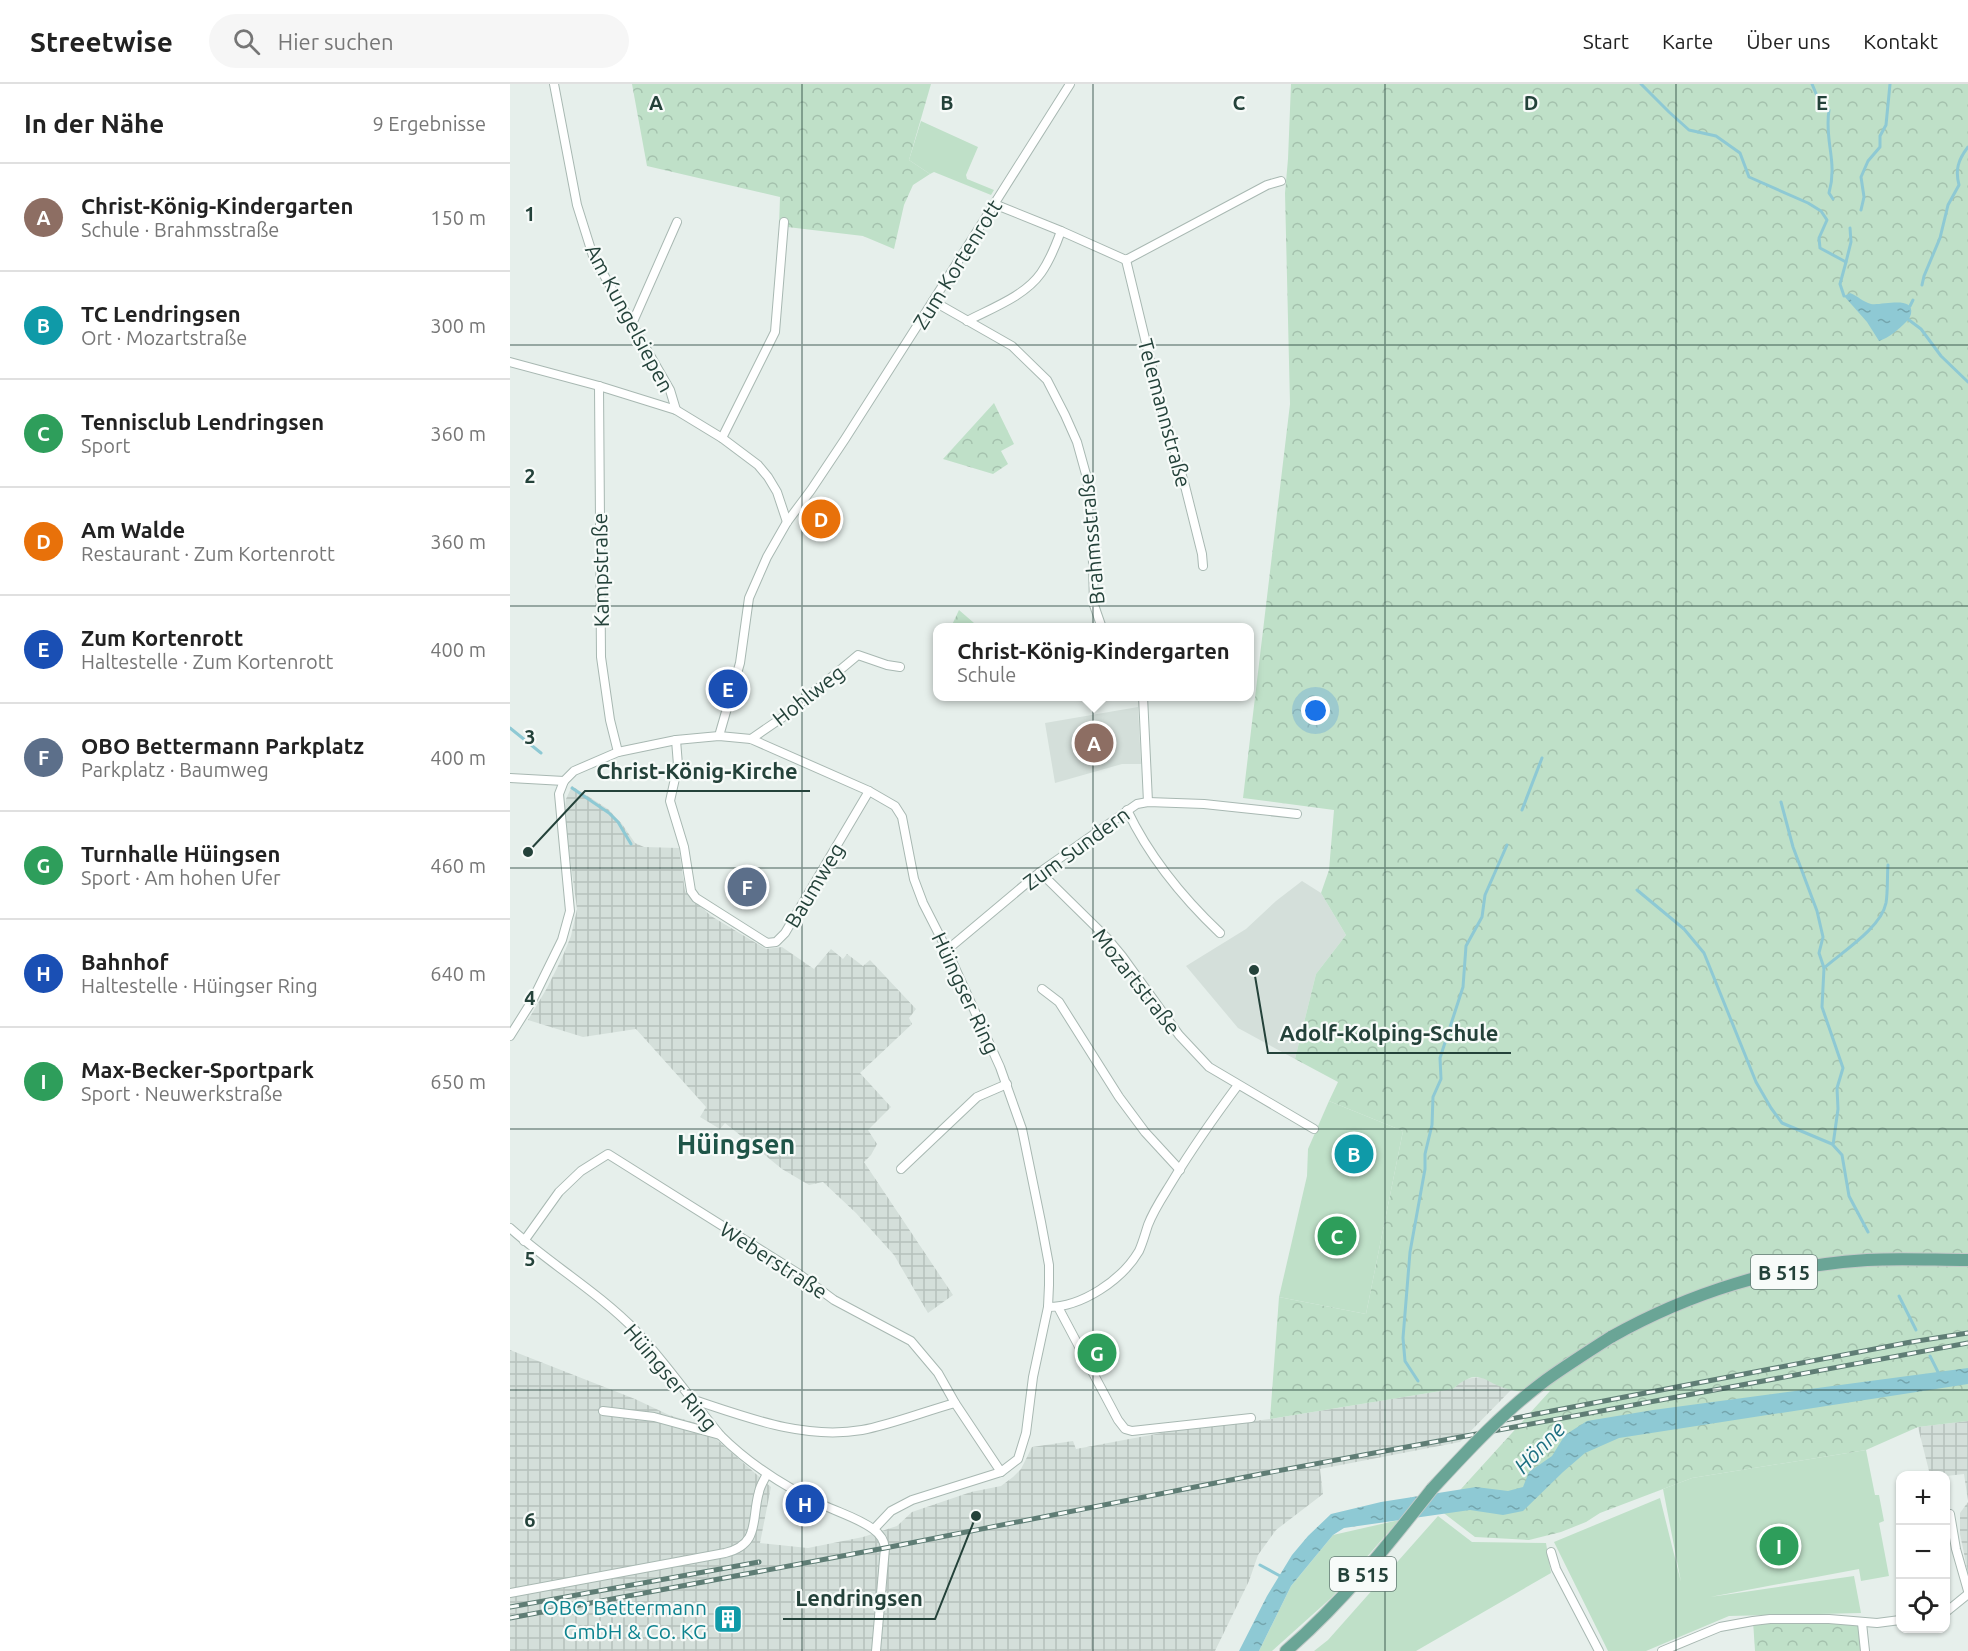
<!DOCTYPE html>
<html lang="de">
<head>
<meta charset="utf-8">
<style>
	body { margin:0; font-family:Ubuntu,sans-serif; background:#f6f6f6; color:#222 }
	.controls { position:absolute; right:18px; bottom:18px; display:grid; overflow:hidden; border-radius:12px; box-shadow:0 2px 4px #0004 }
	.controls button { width:54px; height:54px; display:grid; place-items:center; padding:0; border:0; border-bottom:2px solid #e0e0e0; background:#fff; color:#222; font:30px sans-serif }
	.you { position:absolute; left:806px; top:627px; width:21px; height:21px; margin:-15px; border:4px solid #fff; border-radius:50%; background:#1a73e8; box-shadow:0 0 0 9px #1a73e833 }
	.badge { display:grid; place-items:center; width:39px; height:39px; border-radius:50%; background:#804e3d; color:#fff; font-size:20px; font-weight:700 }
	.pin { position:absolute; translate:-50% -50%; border:3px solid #fff; box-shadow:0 2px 6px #0006 }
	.popup { position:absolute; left:423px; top:539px; width:321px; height:78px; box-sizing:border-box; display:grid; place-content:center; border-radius:12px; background:#fff; filter:drop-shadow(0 2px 4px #0005); font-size:20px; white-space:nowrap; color:#767676 }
	.popup b { font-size:22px; color:#222 }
	.popup::after { content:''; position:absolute; left:50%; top:100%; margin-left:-12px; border:12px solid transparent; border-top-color:#fff }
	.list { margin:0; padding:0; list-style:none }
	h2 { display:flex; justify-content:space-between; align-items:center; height:78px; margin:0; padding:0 24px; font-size:26px }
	h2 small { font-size:20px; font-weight:400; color:#767676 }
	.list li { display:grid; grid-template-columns:39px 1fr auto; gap:18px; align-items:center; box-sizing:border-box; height:108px; padding:0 24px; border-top:2px solid #e0e0e0 }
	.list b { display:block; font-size:22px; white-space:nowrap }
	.list p { margin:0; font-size:20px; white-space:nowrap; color:#767676 }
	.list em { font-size:20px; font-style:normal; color:#767676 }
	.icon { flex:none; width:33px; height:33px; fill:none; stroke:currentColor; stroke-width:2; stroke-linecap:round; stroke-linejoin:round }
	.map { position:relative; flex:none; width:1458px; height:1567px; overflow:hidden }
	header { display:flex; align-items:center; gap:36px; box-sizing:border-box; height:84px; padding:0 30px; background:#fff; border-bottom:2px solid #e0e0e0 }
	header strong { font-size:28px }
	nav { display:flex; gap:33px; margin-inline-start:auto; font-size:21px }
	.search { width:420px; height:54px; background:#f6f6f6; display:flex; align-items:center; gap:15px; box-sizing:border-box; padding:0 21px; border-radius:33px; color:#767676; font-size:22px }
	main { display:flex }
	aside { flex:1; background:#fff }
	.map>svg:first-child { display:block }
</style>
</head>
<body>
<header>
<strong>Streetwise</strong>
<div class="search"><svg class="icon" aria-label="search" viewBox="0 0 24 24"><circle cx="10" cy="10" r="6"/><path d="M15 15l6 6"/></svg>Hier suchen</div>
<nav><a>Start</a><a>Karte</a><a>Über uns</a><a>Kontakt</a></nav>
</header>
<main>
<aside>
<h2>In der Nähe<small>9 Ergebnisse</small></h2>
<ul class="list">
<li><span class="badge" style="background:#8d6e63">A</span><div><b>Christ-König-Kindergarten</b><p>Schule · Brahmsstraße</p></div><em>150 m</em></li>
<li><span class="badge" style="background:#0f9aa8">B</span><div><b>TC Lendringsen</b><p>Ort · Mozartstraße</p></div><em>300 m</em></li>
<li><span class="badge" style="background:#2e9e5b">C</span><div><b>Tennisclub Lendringsen</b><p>Sport</p></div><em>360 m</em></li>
<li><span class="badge" style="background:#e8710a">D</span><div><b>Am Walde</b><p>Restaurant · Zum Kortenrott</p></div><em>360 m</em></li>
<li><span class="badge" style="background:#1a4fb4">E</span><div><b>Zum Kortenrott</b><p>Haltestelle · Zum Kortenrott</p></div><em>400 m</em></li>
<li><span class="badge" style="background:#5c6f8a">F</span><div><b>OBO Bettermann Parkplatz</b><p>Parkplatz · Baumweg</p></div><em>400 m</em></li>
<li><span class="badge" style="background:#2e9e5b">G</span><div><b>Turnhalle Hüingsen</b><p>Sport · Am hohen Ufer</p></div><em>460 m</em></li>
<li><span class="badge" style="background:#1a4fb4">H</span><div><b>Bahnhof</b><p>Haltestelle · Hüingser Ring</p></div><em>640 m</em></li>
<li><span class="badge" style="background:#2e9e5b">I</span><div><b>Max-Becker-Sportpark</b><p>Sport · Neuwerkstraße</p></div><em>650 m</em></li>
</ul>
</aside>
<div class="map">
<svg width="1458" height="1567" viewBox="0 0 1458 1567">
	<defs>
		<pattern id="industrial-grid" width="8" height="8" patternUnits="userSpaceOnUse" patternTransform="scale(1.5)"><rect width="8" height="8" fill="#d4dfda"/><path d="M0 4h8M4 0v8" fill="none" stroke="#b6c1bc"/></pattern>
		<pattern id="forest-crowns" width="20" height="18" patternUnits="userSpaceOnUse" patternTransform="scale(1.5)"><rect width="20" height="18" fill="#bfe0c8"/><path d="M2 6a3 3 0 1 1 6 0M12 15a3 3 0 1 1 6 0" fill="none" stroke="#a4c1ad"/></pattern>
		<pattern id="water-ripples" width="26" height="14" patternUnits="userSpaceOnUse" patternTransform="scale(1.5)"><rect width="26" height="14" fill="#8ec9d4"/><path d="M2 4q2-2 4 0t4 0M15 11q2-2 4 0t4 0" fill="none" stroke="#74a5ad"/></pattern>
	</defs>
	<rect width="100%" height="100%" fill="#e6efeb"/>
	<!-- built -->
	<g fill="#d4dfda">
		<path d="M628,623L631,680H612L545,699L535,639Z"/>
		<path d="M792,797L811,809L836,851L806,890L785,975L728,944L676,882L736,845L766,817Z"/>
	</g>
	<!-- industrial -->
	<g fill="url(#industrial-grid)">
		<path d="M62,702L98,725L112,740L125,759L134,763L169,764L175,807L201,832L256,865L272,863L304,885L321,865L333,875L337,870L353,882L360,876L406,925L399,934L402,940L350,989L381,1023L358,1046L367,1060L361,1071L354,1078L443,1211L418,1229L384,1171L346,1129L313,1098L299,1101L272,1085L215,1039L210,1045L190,1033L196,1023L126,945L73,953L18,936L37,904L52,874L61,852L67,825L54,731L56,715Z"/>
		<path d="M0,1266L125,1315L159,1331L189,1340L261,1403L250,1459L298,1464L353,1453L387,1442L402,1428L461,1408L491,1402L503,1393L511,1385L522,1363L563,1357L566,1365L662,1347L760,1335L943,1305L954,1295L971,1293L1001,1306L950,1358L810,1385L813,1410L766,1446L748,1471L739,1497L705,1567H0Z"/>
		<path d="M1458,1337V1417L1454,1390L1436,1392L1420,1391L1408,1343Z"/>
		<path d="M1458,1418V1489L1450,1450V1429Z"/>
	</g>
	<!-- grass -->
	<g fill="#bfe0c8">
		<path d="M411,37L468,63L456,91L457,95L484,106L481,111L424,88L420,90L399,76Z"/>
		<path d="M819,1017L893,1047L856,1230L769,1213L797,1092L798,1065Z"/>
		<path d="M1356,1366L1365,1411H1369L1374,1437L1369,1439L1379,1492L1351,1497L1349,1485L1200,1513L1344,1492L1351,1529L1219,1532L1136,1567H1098L1044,1458L1150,1414L1171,1498L1153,1405L1182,1394Z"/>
		<path d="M928,1432L962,1458L1036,1459L1041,1489L906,1567H804L818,1556Z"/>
		<path d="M889,1436L821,1514L762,1567H749L781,1502L823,1451Z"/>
	</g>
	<!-- forest -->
	<g fill="url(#forest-crowns)">
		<path d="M122,0H421L399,76L420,90L403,101L394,121L384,165L353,152L269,142L270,113L137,82Z"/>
		<path d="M781,0H1458V1337L1408,1343L1356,1366L1182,1394L1090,1429L1076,1438L1051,1448L1019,1456L965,1453L931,1427L1040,1307C1028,1307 1014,1309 1002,1306C974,1301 971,1280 943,1305L760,1335L769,1213L856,1230L893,1047L819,1017L828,998L785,975L806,890L836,851L811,809L819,786L824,726L733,714L780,320L775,109L778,75Z"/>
		<path d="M484,319L504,360L491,367L498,380L483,390L433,375Z"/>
		<path d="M449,526L464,539L461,543H441Z"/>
		<path d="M1243,1537L1352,1539L1355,1567H1245Z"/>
	</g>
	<!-- water -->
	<g fill="url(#water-ripples)">
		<path d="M1340,209C1348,212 1353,218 1361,220C1371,222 1405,211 1401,230C1399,235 1400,234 1396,238C1389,245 1379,254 1369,257L1357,238L1334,212Z"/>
		<path d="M1458,1284V1300L1109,1354L1075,1369L1053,1388L1013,1427L993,1431L960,1426L834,1444L823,1451L781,1502L749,1567H729L757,1512L782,1471L798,1452L821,1430L871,1418L966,1403L998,1407L1013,1403L1019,1388L1042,1372L1055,1351L1077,1337L1143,1326Z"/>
	</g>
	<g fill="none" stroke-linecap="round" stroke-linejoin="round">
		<!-- stream -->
		<g stroke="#8ec9d4" stroke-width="3">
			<path d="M1131,0L1159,28L1179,46L1206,52L1230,69L1239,93L1298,119L1311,127L1317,136L1309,154L1310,164L1336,178L1330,200L1334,212"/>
			<path d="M1302,0L1310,19L1319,26C1314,57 1328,77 1319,109L1323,115"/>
			<path d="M1351,126L1354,113L1351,93L1358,77L1370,63V52L1376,41L1380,0"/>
			<path d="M1336,178L1341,158L1340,144"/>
			<path d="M1412,201L1414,192L1430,154L1438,121L1449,101C1445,86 1448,76 1458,63"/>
			<path d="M1400,222L1403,216"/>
			<path d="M1399,236L1411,245L1431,272L1458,298"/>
			<path d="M0,644L31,669"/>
			<path d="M62,704L99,729L108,738L121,760"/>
			<path d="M1271,718L1283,763L1307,827L1313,853L1309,869L1314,884L1312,923L1333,984L1327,1004L1328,1025L1323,1061L1332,1071L1339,1112L1358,1148"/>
			<path d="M1012,726L1032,674"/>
			<path d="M1127,806L1174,845L1194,869L1246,998L1261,1024L1272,1039L1322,1060"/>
			<path d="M1314,884C1332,868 1371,844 1376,819C1378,807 1377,793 1378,781"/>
			<path d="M1389,1212L1406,1246"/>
			<path d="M1420,1272L1430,1292"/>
			<path d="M908,1297L895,1277L893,1254L900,1168L915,1085V1070L922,1041L923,1013L931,995L930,974L953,903L956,862L972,833L975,811L997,761"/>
			<path d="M750,1481L772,1493"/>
		</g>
		<!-- street casing -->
		<g stroke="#a8b8b2" stroke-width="10">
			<g id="street">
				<path d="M44,0L67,121L83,172L160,306L166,326"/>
				<path d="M484,120L551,147L616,176L757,101L771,97"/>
				<path d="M616,176L652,325L675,402L692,470L693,482"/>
				<path d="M423,217L502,262L537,296L555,331L567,358L577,394L582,440L584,521L592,544"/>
				<path d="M457,237C482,224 515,212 531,189C540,176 546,161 551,147"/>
				<path d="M122,240L167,138"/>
				<path d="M0,278L89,302L166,326L212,354L248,381L258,393L267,408L277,438"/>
				<path d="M89,302L91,573L100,636L108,668"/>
				<path d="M212,354L265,248L274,138"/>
				<path d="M633,612L638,718"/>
				<path d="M209,652L230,579L239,514L257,473L277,438L301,406L335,355L423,217L560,0"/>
				<path d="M241,655L276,631L348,571L377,581L390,583"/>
				<path d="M166,656L168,681L160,717L174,763L181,807L186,814L257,859L266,858L275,849L359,707"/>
				<path d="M0,694L54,697"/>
				<path d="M617,726C639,772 673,814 710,849"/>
				<path d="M530,788L597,854L612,872L669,951L699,983L804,1045"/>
				<path d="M437,866L530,788L627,720L638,718L694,720L787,730"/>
				<path d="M532,905L549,918L609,1013L635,1048L670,1086"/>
				<path d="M0,952L22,917L52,856L60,827L49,710L54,697L64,687L108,668L166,656L209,652L241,655L359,707L385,722L392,733L404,795L413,819L437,866L490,983L512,1045L531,1138L539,1181V1201L538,1223L523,1293L516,1349L508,1375L491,1388L402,1416L381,1427L364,1445"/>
				<path d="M391,1085L467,1013L497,1000"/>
				<path d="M0,1144C40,1180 88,1208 126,1247C156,1279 182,1317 210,1351C240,1381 275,1403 313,1421C330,1429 348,1434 363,1445C370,1450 374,1455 375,1464L366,1567"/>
				<path d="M14,1157L49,1108L71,1087L98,1070L289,1190L324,1216L401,1257L428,1289L445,1319L491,1388"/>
				<path d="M538,1223C572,1223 612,1196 629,1167C633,1158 635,1150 638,1141C644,1125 654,1111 663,1096C683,1063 705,1032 728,1001"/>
				<path d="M548,1223L608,1336L615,1345L622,1347L741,1334"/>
				<path d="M181,1315C236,1333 293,1356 352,1346C380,1341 416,1327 445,1319"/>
				<path d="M93,1327L144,1333L210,1351"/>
				<path d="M1440,1430L1446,1465L1458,1507"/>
				<path d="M1041,1468L1046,1485L1089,1567"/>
				<path d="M0,1509L215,1469C251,1460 241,1435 249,1408C250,1402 254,1396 257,1390"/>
				<path d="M1436,1528L1458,1510"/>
				<path d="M1352,1539L1355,1567"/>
				<path d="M1152,1567L1210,1543L1243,1537L1260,1535H1319L1367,1539L1390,1536"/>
			</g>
		</g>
		<!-- primary casing -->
		<g stroke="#c2cac8" stroke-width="14">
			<g id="primary">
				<path d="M1101,1253C1179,1209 1268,1181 1357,1176C1391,1174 1425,1176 1458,1176"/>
				<path d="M776,1567C832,1519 877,1462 922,1405"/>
			</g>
		</g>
		<!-- street -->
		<use href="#street" stroke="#fff" stroke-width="8"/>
		<!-- primary -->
		<use href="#primary" stroke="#6aa596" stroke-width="12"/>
		<!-- rail casing -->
		<g stroke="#5f7d75" stroke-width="5">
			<g id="rail">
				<path d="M995,1336L1401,1258L1458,1249"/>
				<path d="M0,1523L249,1478"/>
				<path d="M0,1534L375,1464L751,1390L1458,1259"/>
			</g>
		</g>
		<!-- rail -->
		<use href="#rail" stroke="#f7fbf9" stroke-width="3" stroke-dasharray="9" stroke-linecap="butt"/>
		<!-- primary-bridge casing -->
		<g stroke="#c2cac8" stroke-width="14" stroke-linecap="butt">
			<path id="primary-bridge" d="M922,1405C957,1367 994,1327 1036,1296C1057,1281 1079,1267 1101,1253"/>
		</g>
		<!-- primary-bridge -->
		<use href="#primary-bridge" stroke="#6aa596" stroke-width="12"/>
	</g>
	<!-- grid -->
	<path fill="none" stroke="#24423a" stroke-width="1.5" stroke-opacity="0.55" d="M292,0V1567M583,0V1567M875,0V1567M1166,0V1567M0,261H1458M0,522H1458M0,784H1458M0,1045H1458M0,1306H1458"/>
	<!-- icons -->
	<defs>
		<g id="building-square" transform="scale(1.5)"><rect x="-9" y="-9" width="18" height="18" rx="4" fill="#0f9aa8" stroke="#f7fbf9"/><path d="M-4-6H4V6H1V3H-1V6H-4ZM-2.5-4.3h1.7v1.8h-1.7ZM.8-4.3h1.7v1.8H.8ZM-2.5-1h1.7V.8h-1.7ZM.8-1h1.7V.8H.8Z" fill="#fff"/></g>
	</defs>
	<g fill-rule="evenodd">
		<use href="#building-square" x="218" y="1535"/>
	</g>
	<g text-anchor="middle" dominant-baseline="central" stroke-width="4.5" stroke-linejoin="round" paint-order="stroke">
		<!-- shield labels -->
		<g fill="#f7fbf9" stroke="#637a73" stroke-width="1.5">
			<rect x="1241" y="1171" width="66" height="34" rx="4.5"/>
			<rect x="820" y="1473" width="66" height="34" rx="4.5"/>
		</g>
		<g font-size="20" font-weight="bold" fill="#24423a">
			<text x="1274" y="1188">B 515</text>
			<text x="853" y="1490">B 515</text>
		</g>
		<!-- street labels -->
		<g font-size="21" fill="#24423a" stroke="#f7fbf9">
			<text transform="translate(447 180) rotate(-58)">Zum Kortenrott</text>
			<text transform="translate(120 234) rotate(62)">Am Kungelsiepen</text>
			<text transform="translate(655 329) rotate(75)">Telemannstraße</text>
			<text transform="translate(581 455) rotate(-95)">Brahmsstraße</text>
			<text transform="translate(90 486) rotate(-91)">Kampstraße</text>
			<text transform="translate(298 611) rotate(-38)">Hohlweg</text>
			<text transform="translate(566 764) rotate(-36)">Zum Sundern</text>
			<text transform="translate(304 801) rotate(-59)">Baumweg</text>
			<text transform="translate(627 897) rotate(52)">Mozartstraße</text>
			<text transform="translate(456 909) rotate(65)">Hüingser Ring</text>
			<text transform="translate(264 1176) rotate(33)">Weberstraße</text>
			<text transform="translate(161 1293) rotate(50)">Hüingser Ring</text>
		</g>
		<!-- culture labels -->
		<g font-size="21" fill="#0d838f" stroke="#f7fbf9" text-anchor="end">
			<text x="197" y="1523">OBO Bettermann<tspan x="197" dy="24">GmbH &amp; Co. KG</tspan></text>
		</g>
		<!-- water labels -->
		<g font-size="22" font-style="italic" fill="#1c6f80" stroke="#f7fbf9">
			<text transform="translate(1029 1363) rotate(-46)">Hönne</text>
		</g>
		<!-- district labels -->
		<g font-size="27" font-weight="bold" fill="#1f5548" stroke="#f7fbf9">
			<text x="226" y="1060">Hüingsen</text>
		</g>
	</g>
	<g font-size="20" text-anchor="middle" font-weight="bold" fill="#24423a" stroke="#f7fbf9" stroke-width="4.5" stroke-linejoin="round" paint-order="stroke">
		<text x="146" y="26">A</text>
		<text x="437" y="26">B</text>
		<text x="729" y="26">C</text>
		<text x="1021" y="26">D</text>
		<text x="1312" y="26">E</text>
		<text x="20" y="137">1</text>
		<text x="20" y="399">2</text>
		<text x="20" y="660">3</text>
		<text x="20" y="921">4</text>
		<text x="20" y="1182">5</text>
		<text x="20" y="1443">6</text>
	</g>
	<!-- callouts -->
	<path fill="none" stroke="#24423a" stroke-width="2" d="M18 768L75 707H300M744 886L758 969H1001M466 1432L425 1535H273"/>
	<g fill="#24423a" stroke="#f7fbf9" stroke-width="2">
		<circle cx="18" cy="768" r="6"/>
		<circle cx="744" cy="886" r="6"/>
		<circle cx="466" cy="1432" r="6"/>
	</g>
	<g font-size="22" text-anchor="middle" font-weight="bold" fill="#24423a" stroke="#f7fbf9" stroke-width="4.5" stroke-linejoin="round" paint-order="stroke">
		<text x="187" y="695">Christ-König-Kirche</text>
		<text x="879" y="957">Adolf-Kolping-Schule</text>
		<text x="349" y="1522">Lendringsen</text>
	</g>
</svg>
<div class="controls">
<button>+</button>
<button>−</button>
<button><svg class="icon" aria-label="locate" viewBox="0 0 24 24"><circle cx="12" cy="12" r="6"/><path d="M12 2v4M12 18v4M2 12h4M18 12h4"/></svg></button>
</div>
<div class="you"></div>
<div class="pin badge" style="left:584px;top:659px;background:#8d6e63">A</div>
<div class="popup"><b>Christ-König-Kindergarten</b>Schule</div>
<div class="pin badge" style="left:844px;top:1070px;background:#0f9aa8">B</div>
<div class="pin badge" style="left:827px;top:1152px;background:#2e9e5b">C</div>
<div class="pin badge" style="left:311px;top:435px;background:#e8710a">D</div>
<div class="pin badge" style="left:218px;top:605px;background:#1a4fb4">E</div>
<div class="pin badge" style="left:237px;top:803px;background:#5c6f8a">F</div>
<div class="pin badge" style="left:587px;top:1269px;background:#2e9e5b">G</div>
<div class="pin badge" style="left:295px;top:1420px;background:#1a4fb4">H</div>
<div class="pin badge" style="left:1269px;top:1462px;background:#2e9e5b">I</div>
</div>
</main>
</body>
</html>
